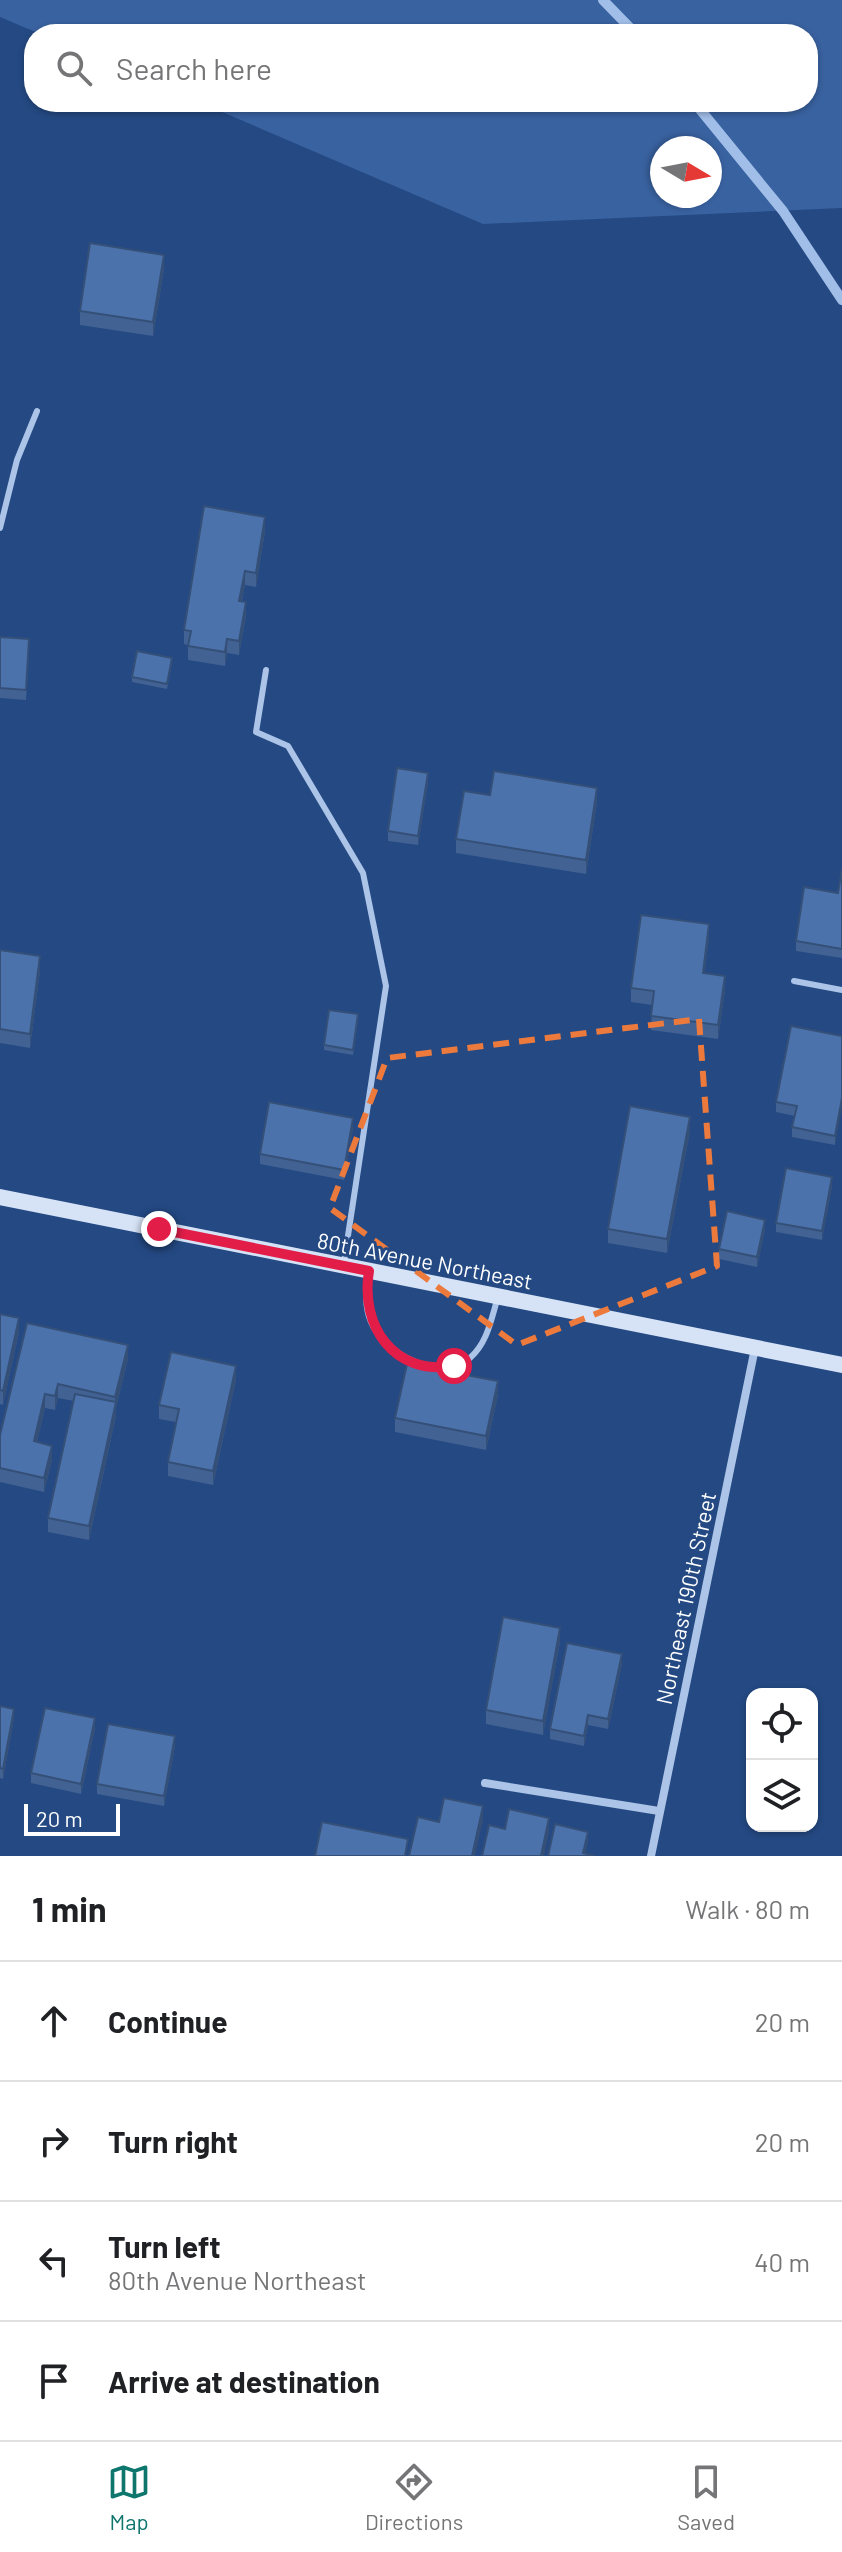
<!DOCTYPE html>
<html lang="en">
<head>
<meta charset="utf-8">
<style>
	body { margin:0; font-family:Barlow,sans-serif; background:#f2f2f2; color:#202124 }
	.controls { position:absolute; right:24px; bottom:24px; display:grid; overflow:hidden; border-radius:16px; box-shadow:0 2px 6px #0004 }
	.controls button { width:72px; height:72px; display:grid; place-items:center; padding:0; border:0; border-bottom:2px solid #e0e0e0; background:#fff; color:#202124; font:40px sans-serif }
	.compass { position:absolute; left:650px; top:136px; width:72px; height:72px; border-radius:50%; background:#fff; box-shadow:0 2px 6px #0004; rotate:100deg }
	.scale { position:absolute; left:24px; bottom:20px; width:96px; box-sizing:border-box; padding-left:8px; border:4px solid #fff; border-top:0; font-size:22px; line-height:28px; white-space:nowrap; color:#fff; -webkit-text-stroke:6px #244983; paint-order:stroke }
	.stop { position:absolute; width:24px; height:24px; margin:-18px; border:6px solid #e11d48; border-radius:50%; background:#fff }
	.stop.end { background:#e11d48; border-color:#fff; box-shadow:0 2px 8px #0008 }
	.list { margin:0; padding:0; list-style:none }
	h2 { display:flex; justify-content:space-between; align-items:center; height:104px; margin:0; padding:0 32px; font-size:34px }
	h2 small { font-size:26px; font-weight:400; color:#757577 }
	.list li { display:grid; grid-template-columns:52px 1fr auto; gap:24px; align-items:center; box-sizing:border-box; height:120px; padding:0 32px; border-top:2px solid #e0e0e0 }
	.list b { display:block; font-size:30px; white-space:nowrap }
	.list p { margin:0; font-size:26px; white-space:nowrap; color:#757577 }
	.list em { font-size:26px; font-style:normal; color:#757577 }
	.icon { flex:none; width:44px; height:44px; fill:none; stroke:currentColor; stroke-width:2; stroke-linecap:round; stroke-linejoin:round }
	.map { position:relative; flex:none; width:842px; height:1856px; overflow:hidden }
	.search { position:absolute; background:#fff; box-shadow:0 2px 6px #0004; left:24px; right:24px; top:24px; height:88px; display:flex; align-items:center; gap:20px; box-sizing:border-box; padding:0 28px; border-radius:32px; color:#757577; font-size:30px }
	.sheet { height:584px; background:#fff }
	nav { display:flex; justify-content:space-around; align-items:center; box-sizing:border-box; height:112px; border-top:2px solid #e0e0e0; background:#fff; font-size:22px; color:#757577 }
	nav a { display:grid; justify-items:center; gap:4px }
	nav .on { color:#0f766e }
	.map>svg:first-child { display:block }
</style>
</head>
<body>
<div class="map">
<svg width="842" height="1856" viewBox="0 0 842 1856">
	<rect width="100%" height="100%" fill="#244983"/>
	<!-- green -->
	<path fill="#3962a0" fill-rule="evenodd" d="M0,0H842V208L483,224L199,102H808V34H40L0,17ZM662,148H710V196H662Z"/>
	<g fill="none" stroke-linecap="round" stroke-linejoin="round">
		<!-- stream -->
		<g stroke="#a1bee8" stroke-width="10">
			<path d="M603,0L636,34"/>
			<path d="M694,102L783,211L842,300"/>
		</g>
		<!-- service -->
		<g stroke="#acc4e7" stroke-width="6">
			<path d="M0,528L17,460L37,411"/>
			<path d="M266,670L256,732L288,746L363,873L386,986L344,1262"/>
			<path d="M794,981L842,990"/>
			<path d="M369,1273C366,1290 364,1306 371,1322C384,1353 440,1384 470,1358C488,1342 491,1319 498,1297"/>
		</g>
		<!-- minor -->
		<g stroke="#acc4e7" stroke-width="8">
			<path d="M485,1783L659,1811"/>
			<path d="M651,1856L755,1348"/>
		</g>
		<!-- secondary -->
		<path stroke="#d6e3f6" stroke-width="16" d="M0,1197L842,1365"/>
	</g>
	<!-- wall -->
	<g fill="#416293">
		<path d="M164,269L153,336L80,325V311Z"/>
		<path d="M265,531L256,587L245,585L242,601L246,616L239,655L227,653L225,666L188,660V645L184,644V630Z"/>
		<path d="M0,637L29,649L26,700L0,698Z"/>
		<path d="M172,663L167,689L132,682V677Z"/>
		<path d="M428,782L418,845L388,841V831Z"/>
		<path d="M490,795L597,802L586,874L456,853V839Z"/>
		<path d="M842,868V958L796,951V941L838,893Z"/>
		<path d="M709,938L704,973L725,990L718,1039L651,1030L652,1005L631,1002V988Z"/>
		<path d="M0,950L40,970L30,1048L0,1043Z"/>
		<path d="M358,1020L353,1055L324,1050V1045Z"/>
		<path d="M842,1036L835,1145L792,1137V1127L795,1116L776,1112V1102Z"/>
		<path d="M353,1128L344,1180L260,1164V1154Z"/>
		<path d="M690,1131L667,1253L608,1243V1229Z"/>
		<path d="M832,1186L822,1240L776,1232V1223Z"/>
		<path d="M765,1229L757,1267L719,1259V1249Z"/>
		<path d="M0,1314L19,1332L3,1405L0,1404Z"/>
		<path d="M27,1323L128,1359L116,1408V1416L89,1540L48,1532V1518L74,1401L58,1398L55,1410L45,1408L37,1442L52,1460L44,1492L0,1482V1435Z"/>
		<path d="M236,1380L213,1485L168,1476V1462L176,1422L159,1419V1405Z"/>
		<path d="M498,1395L486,1450L395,1432V1418Z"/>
		<path d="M560,1642L543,1735L486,1724V1710Z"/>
		<path d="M622,1664L608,1729L588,1725L584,1746L550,1739V1729Z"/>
		<path d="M0,1706L14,1718L3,1779L0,1778Z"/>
		<path d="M95,1728L81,1794L31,1783V1773Z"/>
		<path d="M175,1746L164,1806L97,1794V1784Z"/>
	</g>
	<!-- shaded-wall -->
	<g fill="#355078">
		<path d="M164,255V269L153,336V322Z"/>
		<path d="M265,517V531L256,587V573Z"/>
		<path d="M245,571V585L239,615V601Z"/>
		<path d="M246,602V616L239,655V641Z"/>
		<path d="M227,639V653L225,666V652Z"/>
		<path d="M428,773V782L418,845V836Z"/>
		<path d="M597,788V802L586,874V860Z"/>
		<path d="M709,924V938L703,987V973Z"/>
		<path d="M40,956V970L30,1048V1034Z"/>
		<path d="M725,976V990L718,1039V1025Z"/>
		<path d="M842,1098V1108L835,1145V1136Z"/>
		<path d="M690,1117V1131L667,1253V1239Z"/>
		<path d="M353,1118V1128L344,1180V1170Z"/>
		<path d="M832,1177V1186L822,1240V1231Z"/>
		<path d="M765,1220V1229L757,1267V1257Z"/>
		<path d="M19,1318V1332L3,1405V1391Z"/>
		<path d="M128,1345V1359L116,1408V1416L89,1540V1526L115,1405V1397Z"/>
		<path d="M236,1366V1380L213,1485V1471Z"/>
		<path d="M498,1381V1395L486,1450V1436Z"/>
		<path d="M58,1384V1398L55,1410V1396Z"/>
		<path d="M45,1394V1408L34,1455V1441Z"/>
		<path d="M52,1446V1460L44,1492V1478Z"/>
		<path d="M560,1628V1642L543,1735V1721Z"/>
		<path d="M622,1654V1664L608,1729V1719Z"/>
		<path d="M14,1709V1718L3,1779V1769Z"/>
		<path d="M588,1715V1725L584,1746V1736Z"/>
		<path d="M95,1718V1728L81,1794V1784Z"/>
		<path d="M175,1736V1746L164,1806V1796Z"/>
		<path d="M483,1806V1820L475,1856H472Z"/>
		<path d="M549,1818V1832L544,1856H541Z"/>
		<path d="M588,1832V1841L585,1856H583Z"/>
	</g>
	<!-- building -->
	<g fill="#4c72ab" stroke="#355078" stroke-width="2">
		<path d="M90,243L164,255L153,322L80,311Z"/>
		<path d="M204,506L265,517L256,573L245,571L239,601L246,602L239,641L227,639L225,652L188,646L191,631L184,630Z"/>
		<path d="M0,637L29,639L26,690L0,688Z"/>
		<path d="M137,651L172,658L167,684L132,677Z"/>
		<path d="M397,768L428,773L418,836L388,831Z"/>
		<path d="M494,771L597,788L586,860L456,839L464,791L490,795Z"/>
		<path d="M842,869V949L796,941L804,887L838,893Z"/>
		<path d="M641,915L709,924L703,973L725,976L718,1025L651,1016L654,991L631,988Z"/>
		<path d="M0,950L40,956L30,1034L0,1029Z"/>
		<path d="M329,1010L358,1014L353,1050L324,1045Z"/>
		<path d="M791,1026L842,1036V1098L835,1136L792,1127L797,1106L776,1102Z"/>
		<path d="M269,1102L353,1118L344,1170L260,1154Z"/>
		<path d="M630,1106L690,1117L667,1239L608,1229Z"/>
		<path d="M786,1168L832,1177L822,1231L776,1223Z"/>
		<path d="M727,1211L765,1220L757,1257L719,1249Z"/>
		<path d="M0,1314L19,1318L3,1391L0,1390Z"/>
		<path d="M27,1323L128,1345L115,1397L58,1384L55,1396L45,1394L34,1441L52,1446L44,1478L0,1468V1435Z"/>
		<path d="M171,1352L236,1366L213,1471L168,1462L179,1409L159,1405Z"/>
		<path d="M407,1364L498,1381L486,1436L395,1418Z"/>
		<path d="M75,1394L116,1402L89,1526L48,1518Z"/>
		<path d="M503,1617L560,1628L543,1721L486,1710Z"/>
		<path d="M567,1643L622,1654L608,1719L588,1715L584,1736L550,1729Z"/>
		<path d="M0,1706L14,1709L3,1769L0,1768Z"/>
		<path d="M45,1708L95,1718L81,1784L31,1773Z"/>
		<path d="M108,1724L175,1736L164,1796L97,1784Z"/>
		<path d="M444,1798L483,1806L472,1856H409L418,1817L439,1822Z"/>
		<path d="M509,1809L549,1818L541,1856H482L489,1825L505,1829Z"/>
		<path d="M322,1822L408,1839L405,1856H315Z"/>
		<path d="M555,1824L588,1832L583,1853L595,1856H548Z"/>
	</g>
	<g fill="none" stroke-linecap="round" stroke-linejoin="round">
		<!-- route -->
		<path stroke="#e11d48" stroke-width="10" d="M159,1229L369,1271C360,1325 393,1376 454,1366"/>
	</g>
	<!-- marked area -->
	<path fill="none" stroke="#ed7a3d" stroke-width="6" stroke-dasharray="16 10" stroke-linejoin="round" d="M699,1019L717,1266L517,1345L330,1208L387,1058Z"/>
	<g text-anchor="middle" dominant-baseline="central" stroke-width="6" stroke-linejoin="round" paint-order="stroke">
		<!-- street labels -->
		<g font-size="22" fill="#fff" stroke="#244983">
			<text transform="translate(425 1260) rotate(11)">80th Avenue Northeast</text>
			<text transform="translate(685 1598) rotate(-78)">Northeast 190th Street</text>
		</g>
	</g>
</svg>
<div class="controls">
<button><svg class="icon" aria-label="locate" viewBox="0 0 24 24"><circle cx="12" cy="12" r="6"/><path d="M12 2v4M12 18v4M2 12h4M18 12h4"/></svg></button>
<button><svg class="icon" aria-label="layers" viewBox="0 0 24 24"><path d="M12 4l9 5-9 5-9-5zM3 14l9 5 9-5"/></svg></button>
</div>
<svg class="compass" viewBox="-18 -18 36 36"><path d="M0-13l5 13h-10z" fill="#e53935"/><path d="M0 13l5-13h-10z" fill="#757577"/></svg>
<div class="scale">20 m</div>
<div class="stop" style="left:454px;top:1366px"></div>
<div class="stop end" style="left:159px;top:1229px"></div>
<div class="search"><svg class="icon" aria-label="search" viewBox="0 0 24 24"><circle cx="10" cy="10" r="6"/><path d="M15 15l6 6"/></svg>Search here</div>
</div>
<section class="sheet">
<h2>1 min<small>Walk · 80 m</small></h2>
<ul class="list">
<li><svg class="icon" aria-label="ahead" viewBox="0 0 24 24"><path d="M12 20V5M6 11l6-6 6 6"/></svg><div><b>Continue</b></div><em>20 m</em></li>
<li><svg class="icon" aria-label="right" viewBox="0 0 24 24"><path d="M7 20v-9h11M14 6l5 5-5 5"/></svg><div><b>Turn right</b></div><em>20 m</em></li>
<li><svg class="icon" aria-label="left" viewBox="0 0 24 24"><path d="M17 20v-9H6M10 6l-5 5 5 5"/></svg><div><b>Turn left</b><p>80th Avenue Northeast</p></div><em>40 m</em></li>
<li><svg class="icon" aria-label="arrive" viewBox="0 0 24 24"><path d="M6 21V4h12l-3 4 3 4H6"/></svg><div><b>Arrive at destination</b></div></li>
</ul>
</section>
<nav>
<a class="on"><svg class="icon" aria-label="map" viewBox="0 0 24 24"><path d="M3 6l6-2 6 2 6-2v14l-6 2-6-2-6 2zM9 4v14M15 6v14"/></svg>Map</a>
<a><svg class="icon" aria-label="directions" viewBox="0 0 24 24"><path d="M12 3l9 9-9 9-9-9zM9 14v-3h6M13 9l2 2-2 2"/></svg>Directions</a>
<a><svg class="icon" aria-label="saved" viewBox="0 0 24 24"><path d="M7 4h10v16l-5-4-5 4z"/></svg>Saved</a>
</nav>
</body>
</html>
